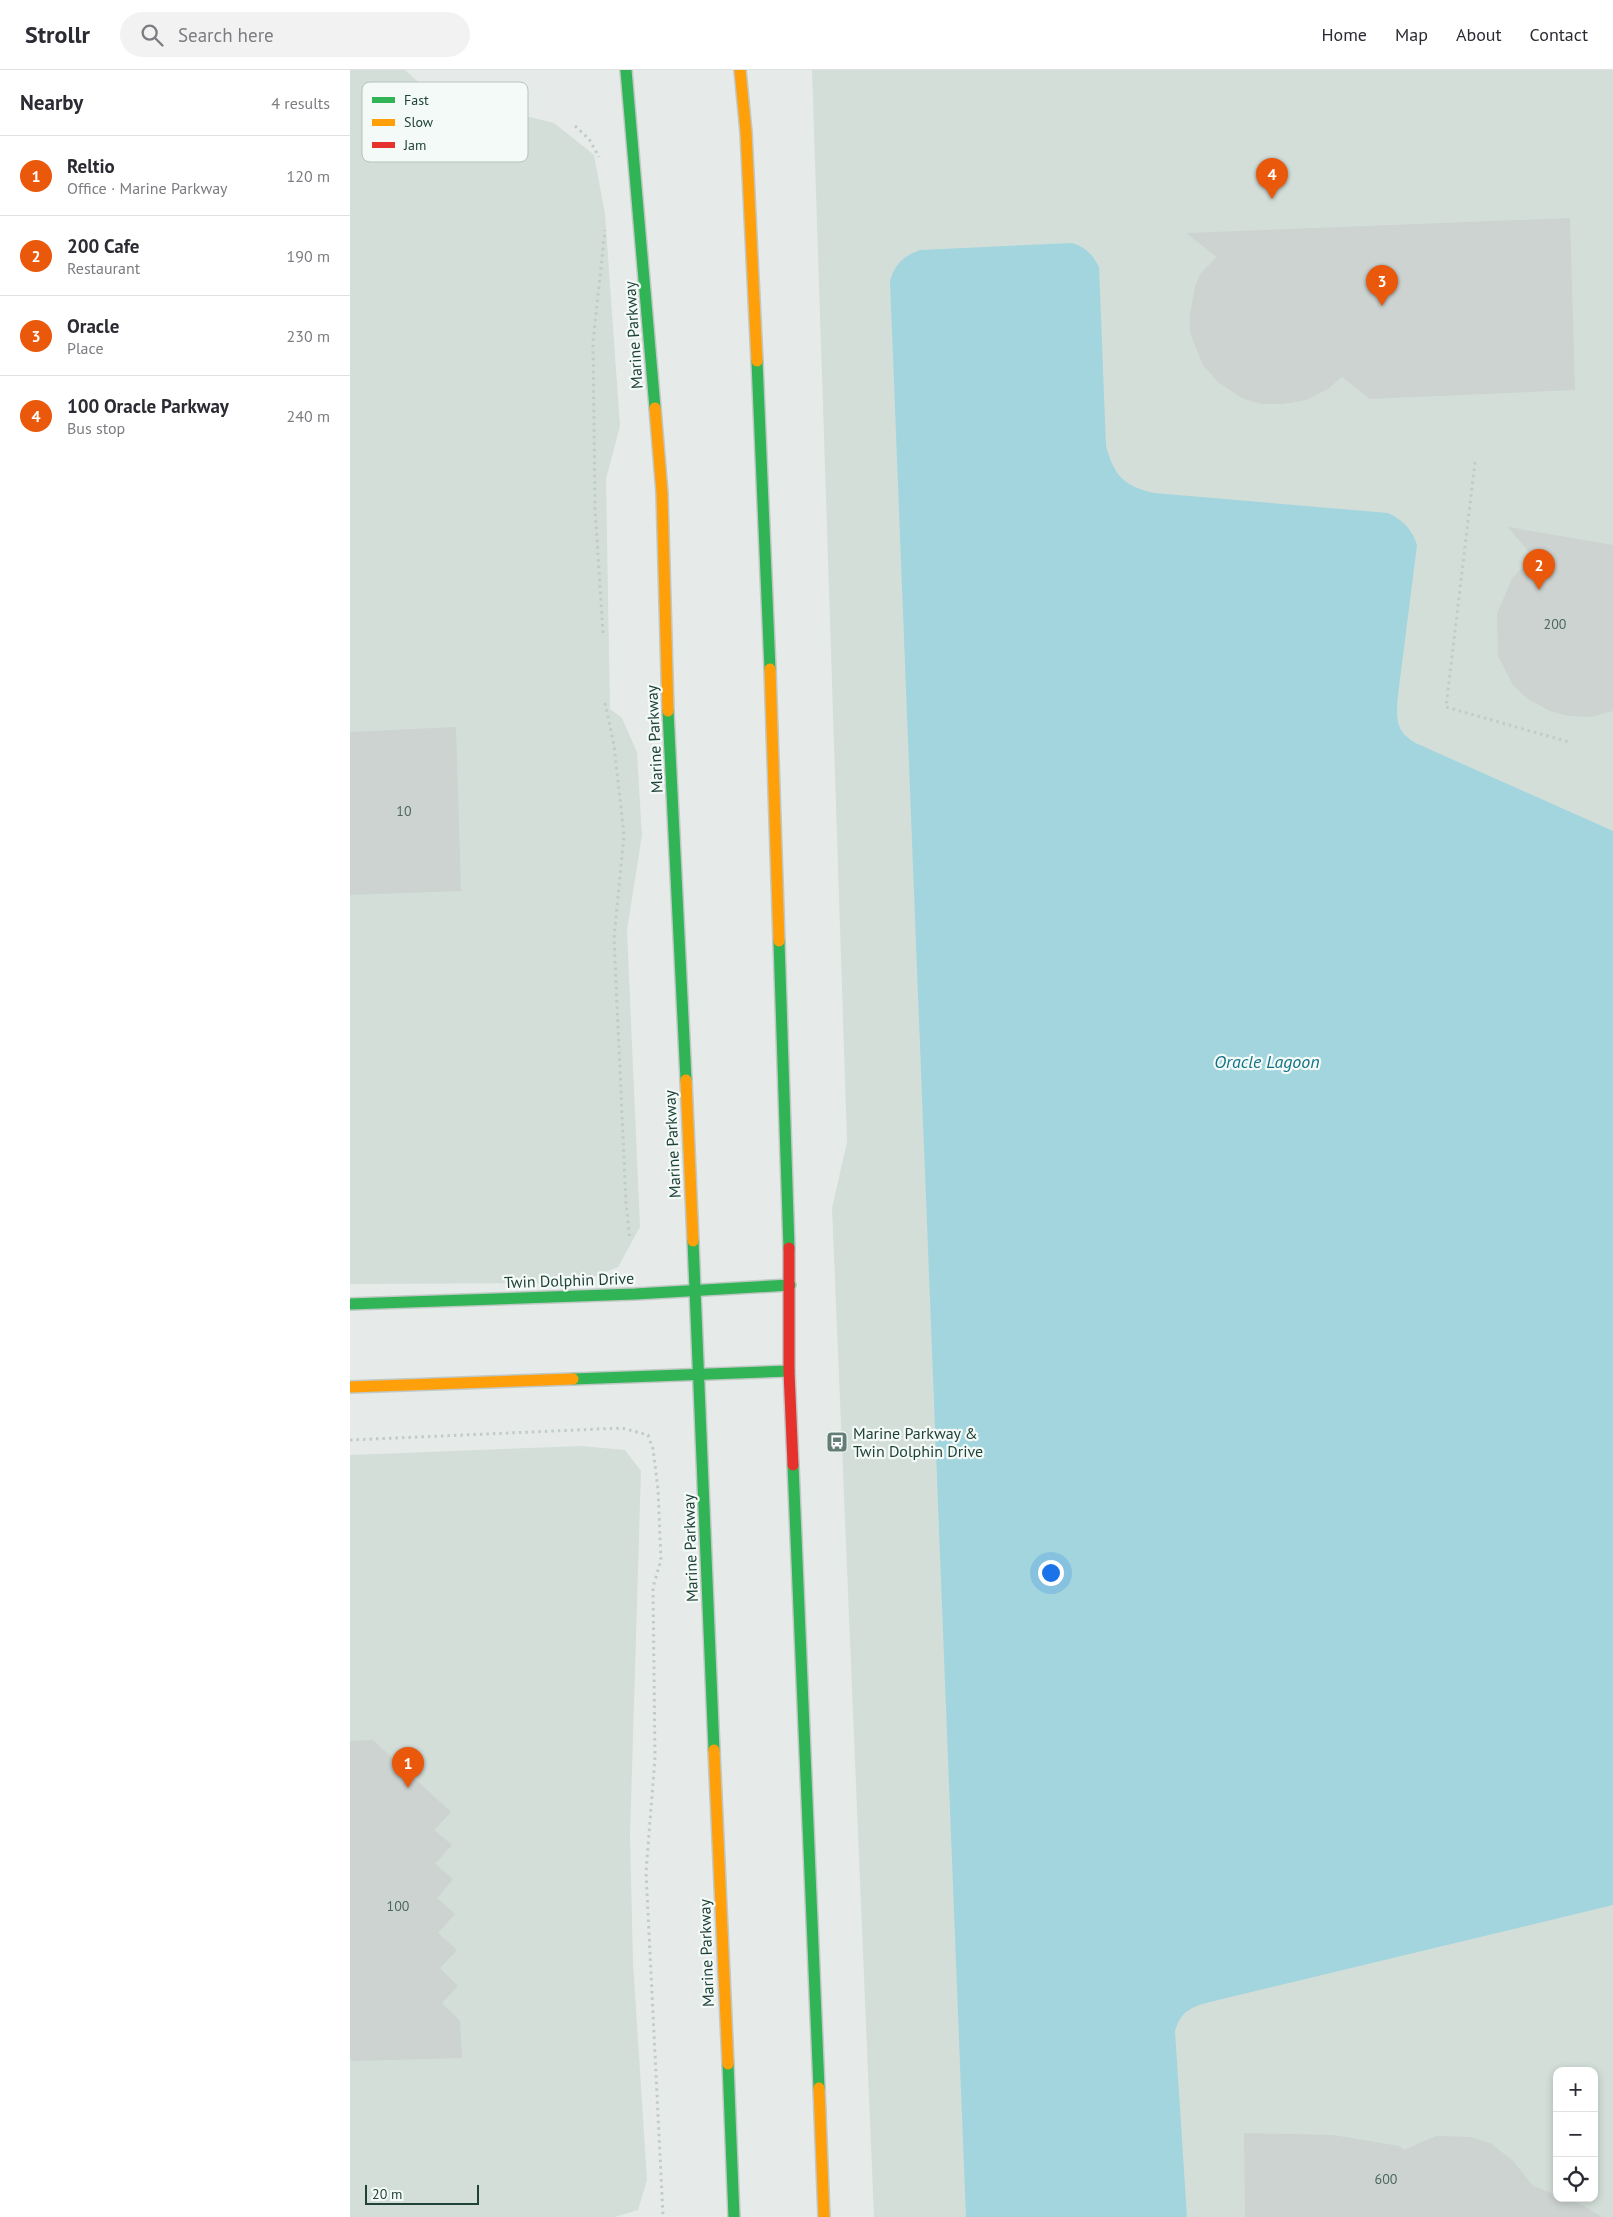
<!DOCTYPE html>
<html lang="en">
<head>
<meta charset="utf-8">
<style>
	body { margin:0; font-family:"PT Sans",sans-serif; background:#f2f2f3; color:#2b2b33 }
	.controls { position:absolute; right:15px; bottom:15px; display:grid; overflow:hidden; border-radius:10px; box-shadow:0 2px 8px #0003 }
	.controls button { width:45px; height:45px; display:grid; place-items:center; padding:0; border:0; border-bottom:1px solid #e1e1e2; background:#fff; color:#2b2b33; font:25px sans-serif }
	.scale { position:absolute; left:15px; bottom:12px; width:114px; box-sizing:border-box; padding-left:5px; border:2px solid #204239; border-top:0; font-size:14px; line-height:18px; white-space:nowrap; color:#204239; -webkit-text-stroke:4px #f4faf7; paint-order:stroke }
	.you { position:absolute; left:700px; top:1502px; width:18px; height:18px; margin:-12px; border:4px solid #fff; border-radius:50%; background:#1a73e8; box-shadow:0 0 0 8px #1a73e833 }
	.badge { display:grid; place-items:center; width:32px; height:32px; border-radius:50%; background:#ea580c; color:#fff; font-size:16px; font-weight:700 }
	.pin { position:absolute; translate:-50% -41px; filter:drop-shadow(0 1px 2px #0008) }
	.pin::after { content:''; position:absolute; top:26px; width:18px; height:15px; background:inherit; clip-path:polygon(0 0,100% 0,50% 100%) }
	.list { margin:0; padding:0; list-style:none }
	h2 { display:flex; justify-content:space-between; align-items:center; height:65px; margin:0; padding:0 20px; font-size:21px }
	h2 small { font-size:16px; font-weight:400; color:#7c7c81 }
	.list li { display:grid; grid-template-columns:32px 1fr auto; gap:15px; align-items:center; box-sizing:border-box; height:80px; padding:0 20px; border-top:1px solid #e1e1e2 }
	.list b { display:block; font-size:19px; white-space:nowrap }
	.list p { margin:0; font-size:16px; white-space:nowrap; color:#7c7c81 }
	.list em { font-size:16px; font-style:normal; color:#7c7c81 }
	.icon { flex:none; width:28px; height:28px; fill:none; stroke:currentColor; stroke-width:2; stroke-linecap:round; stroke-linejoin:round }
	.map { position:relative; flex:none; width:1263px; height:2147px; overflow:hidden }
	header { display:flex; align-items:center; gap:30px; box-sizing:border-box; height:70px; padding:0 25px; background:#fff; border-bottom:1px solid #e1e1e2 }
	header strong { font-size:24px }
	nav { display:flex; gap:28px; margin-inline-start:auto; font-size:18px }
	.search { width:350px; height:45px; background:#f2f2f3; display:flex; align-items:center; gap:12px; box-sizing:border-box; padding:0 18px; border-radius:28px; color:#7c7c81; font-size:19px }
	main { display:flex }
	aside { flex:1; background:#fff }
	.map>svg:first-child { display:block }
</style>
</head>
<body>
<header>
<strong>Strollr</strong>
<div class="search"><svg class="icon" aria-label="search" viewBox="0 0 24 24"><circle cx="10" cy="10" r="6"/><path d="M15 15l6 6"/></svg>Search here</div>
<nav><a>Home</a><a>Map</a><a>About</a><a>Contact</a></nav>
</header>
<main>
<aside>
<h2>Nearby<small>4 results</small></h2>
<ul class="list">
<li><span class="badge">1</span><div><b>Reltio</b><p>Office · Marine Parkway</p></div><em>120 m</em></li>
<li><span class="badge">2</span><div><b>200 Cafe</b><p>Restaurant</p></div><em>190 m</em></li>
<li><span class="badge">3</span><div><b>Oracle</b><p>Place</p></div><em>230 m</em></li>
<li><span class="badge">4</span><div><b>100 Oracle Parkway</b><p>Bus stop</p></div><em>240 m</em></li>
</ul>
</aside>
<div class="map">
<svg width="1263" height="2147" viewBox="0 0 1263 2147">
	<rect width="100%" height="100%" fill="#e6ebe9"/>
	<!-- built -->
	<g fill="#d3ded9" fill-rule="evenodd">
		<path d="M0,0H55L91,33L156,41L204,53L244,85L255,144L270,356L256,409L260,639L272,648L287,682L292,765L277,860L290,1157L268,1197L229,1213L0,1214Z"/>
		<path d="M462,0H1263V2147H524L482,1138L497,1072ZM1207,2001H1244V2128H1207Z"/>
		<path d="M231,1376L275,1380L291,1401L280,1766L283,1892L297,2110L288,2140L265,2147H0V1385Z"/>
	</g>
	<!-- water -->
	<path fill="#a2d5de" d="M722,173C737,178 742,184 749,197L756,376C764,405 773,416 804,423L1038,443C1053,450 1062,459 1067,475L1048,625C1046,650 1045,663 1070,675L1263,761V1835L860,1932C841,1937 831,1941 825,1961L837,2147H616L540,211C545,193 554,186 570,180Z"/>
	<!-- building -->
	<g fill="#ccd3d0">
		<path d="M1220,148L1225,320L1020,329L992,307L978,319L956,330L933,334H911L892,328L868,312L853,295L840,263V244L845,217L850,204L867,187L836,163Z"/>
		<path d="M1158,457L1263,475V641L1241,647L1219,646L1200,641L1178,629L1163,615L1148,586L1147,544L1162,508L1183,487Z"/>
		<path d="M106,657L111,821L0,825V662Z"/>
		<path d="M23,1670L101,1742L84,1760L102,1775L85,1794L103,1809L87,1828L105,1844L88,1863L107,1880L90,1898L108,1916L92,1933L110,1951L112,1988L2,1991L0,1989V1671Z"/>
		<path d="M894,2063L983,2065L1049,2076L1054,2080L1086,2066L1121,2067L1142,2074L1163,2091L1183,2116L1207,2125V2128H1214L1232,2135L1252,2147H895Z"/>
	</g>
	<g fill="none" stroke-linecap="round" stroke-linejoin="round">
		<!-- fast casing -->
		<g stroke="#c1c9c6" stroke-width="14">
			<g id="fast">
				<path d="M276,0L305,338"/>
				<path d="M407,291L420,599"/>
				<path d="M318,641L336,1010"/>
				<path d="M429,871L439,1178"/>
				<path d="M343,1171L364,1680"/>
				<path d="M0,1234L285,1224L440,1215"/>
				<path d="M223,1309L439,1301"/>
				<path d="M443,1395L469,2018"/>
				<path d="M378,1994L384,2147"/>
			</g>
		</g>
		<!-- slow casing -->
		<g stroke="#c1c9c6" stroke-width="14">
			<g id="slow">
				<path d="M390,0L396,62L407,291"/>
				<path d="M305,338L312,423L318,641"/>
				<path d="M420,599L429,871"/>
				<path d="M336,1010L343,1171"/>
				<path d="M0,1317L223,1309"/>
				<path d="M364,1680L378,1994"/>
				<path d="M469,2018L474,2147"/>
			</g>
		</g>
		<!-- jam casing -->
		<g stroke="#c1c9c6" stroke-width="14">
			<path id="jam" d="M439,1178V1301L443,1395"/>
		</g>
		<!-- path -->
		<g stroke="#c1cbc9" stroke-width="3" stroke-dasharray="2.5 4" stroke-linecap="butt">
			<path d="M225,56L239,69L249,87"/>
			<path d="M1125,392L1096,637L1219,672"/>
			<path d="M253,563L245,438L243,272L255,160"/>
			<path d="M255,633L264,675L274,765L264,868L276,1133L280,1170"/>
			<path d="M0,1370L272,1358L298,1365L303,1379L308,1419L311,1490L303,1517L305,1688L296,1802L313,2146"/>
		</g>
		<!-- fast -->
		<use href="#fast" stroke="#30b455" stroke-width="11"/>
		<!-- slow -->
		<use href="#slow" stroke="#ff9f0a" stroke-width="11"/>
		<!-- jam -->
		<use href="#jam" stroke="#e5322d" stroke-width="11"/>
	</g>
	<!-- icons -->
	<defs>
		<g id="bus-square" transform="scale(1.125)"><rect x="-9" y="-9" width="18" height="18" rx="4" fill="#657d77" stroke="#f4faf7"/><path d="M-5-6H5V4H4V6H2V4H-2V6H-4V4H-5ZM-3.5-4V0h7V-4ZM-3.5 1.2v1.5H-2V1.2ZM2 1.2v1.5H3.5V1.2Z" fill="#fff"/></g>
	</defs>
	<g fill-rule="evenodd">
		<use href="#bus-square" x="487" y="1372"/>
	</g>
	<g text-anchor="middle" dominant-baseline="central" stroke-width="4.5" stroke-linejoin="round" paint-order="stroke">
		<!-- number labels -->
		<g font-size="14" fill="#4c6760">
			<text x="1205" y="554">200</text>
			<text x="54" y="741">10</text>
			<text x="48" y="1836">100</text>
			<text x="1036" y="2109">600</text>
		</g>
		<!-- street labels -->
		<g font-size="16" fill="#204239" stroke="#f4faf7">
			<text transform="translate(283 265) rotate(-94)">Marine Parkway</text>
			<text transform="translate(304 669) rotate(-93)">Marine Parkway</text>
			<text transform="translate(322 1074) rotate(-93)">Marine Parkway</text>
			<text transform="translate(219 1210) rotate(-2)">Twin Dolphin Drive</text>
			<text transform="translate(340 1478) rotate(-92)">Marine Parkway</text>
			<text transform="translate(356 1883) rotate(-92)">Marine Parkway</text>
		</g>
		<!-- poi labels -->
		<g font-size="16" fill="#204239" stroke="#f4faf7" text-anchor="start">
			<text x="503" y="1363">Marine Parkway &amp;<tspan x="503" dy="18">Twin Dolphin Drive</tspan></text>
		</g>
		<!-- water labels -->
		<g font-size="18" font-style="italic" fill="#127286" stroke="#f4faf7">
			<text x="917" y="991">Oracle Lagoon</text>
		</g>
	</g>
	<!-- legend -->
	<rect x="12" y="12" width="166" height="80" rx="8" fill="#f4faf7" stroke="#b4c3be" stroke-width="1"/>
	<rect x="22" y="27" width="23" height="6" fill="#30b455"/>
	<rect x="22" y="49" width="23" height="7" fill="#ff9f0a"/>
	<rect x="22" y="72" width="23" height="6" fill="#e5322d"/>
	<g font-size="14" fill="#204239">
		<text x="54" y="35">Fast</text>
		<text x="54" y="57">Slow</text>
		<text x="54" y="80">Jam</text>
	</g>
</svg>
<div class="controls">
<button>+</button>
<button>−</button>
<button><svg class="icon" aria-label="locate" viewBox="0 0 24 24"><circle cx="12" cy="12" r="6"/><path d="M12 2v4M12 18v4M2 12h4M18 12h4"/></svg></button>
</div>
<div class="scale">20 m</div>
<div class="you"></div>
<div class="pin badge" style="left:58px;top:1718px">1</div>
<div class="pin badge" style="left:1189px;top:520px">2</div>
<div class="pin badge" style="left:1032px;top:236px">3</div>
<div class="pin badge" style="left:922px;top:129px">4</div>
</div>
</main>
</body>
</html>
